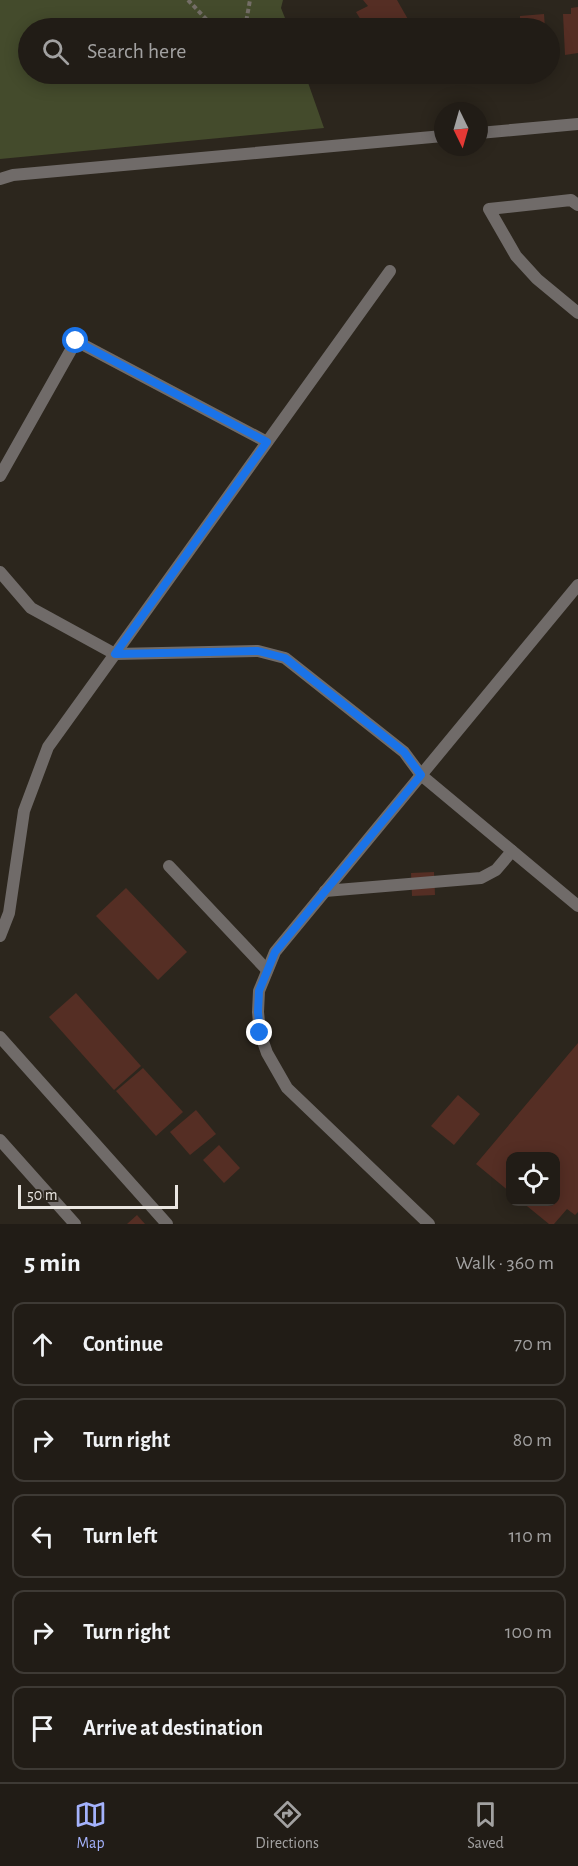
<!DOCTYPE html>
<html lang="en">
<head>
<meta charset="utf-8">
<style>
	body { margin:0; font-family:"Alegreya Sans",sans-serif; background:#29251f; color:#f1f3f6 }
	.controls { position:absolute; right:18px; bottom:18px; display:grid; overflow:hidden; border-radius:12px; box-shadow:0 3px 15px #0003 }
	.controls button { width:54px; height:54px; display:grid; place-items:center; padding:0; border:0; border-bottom:2px solid #3e3a35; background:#211c16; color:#f1f3f6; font:30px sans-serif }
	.compass { position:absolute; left:434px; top:102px; width:54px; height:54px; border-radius:50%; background:#211c16; box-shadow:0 3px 15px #0003; rotate:175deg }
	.scale { position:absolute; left:18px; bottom:15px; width:160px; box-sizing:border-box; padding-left:6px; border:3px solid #eae6e1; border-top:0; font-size:16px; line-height:21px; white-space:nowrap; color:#eae6e1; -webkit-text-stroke:4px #2c261d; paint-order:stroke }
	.stop { position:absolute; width:18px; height:18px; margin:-14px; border:4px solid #1a73e8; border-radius:50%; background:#fff }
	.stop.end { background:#1a73e8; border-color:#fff; box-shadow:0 2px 6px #0008 }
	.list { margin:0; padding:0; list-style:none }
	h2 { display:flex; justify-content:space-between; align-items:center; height:78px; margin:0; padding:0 24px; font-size:26px }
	h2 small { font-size:20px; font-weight:400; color:#a2a1a1 }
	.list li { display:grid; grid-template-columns:39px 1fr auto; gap:18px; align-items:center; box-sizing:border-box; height:84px; margin:0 12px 12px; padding:0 12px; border:2px solid #3e3a35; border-radius:12px }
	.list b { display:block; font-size:22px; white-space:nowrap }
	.list em { font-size:20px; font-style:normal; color:#a2a1a1 }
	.icon { flex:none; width:33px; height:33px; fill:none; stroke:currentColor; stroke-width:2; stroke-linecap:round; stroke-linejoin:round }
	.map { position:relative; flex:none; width:578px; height:1224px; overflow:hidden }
	.search { position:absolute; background:#211c16; box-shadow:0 3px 15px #0003; left:18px; right:18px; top:18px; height:66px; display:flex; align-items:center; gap:15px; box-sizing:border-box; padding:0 21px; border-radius:33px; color:#a2a1a1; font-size:22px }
	.sheet { height:558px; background:#211c16 }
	nav { display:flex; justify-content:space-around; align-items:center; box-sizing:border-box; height:84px; border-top:2px solid #3e3a35; background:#211c16; font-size:16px; color:#a2a1a1 }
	nav a { display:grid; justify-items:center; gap:3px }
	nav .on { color:#a4b2fc }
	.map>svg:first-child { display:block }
</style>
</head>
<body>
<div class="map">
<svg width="578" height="1224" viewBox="0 0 578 1224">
	<rect width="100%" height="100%" fill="#2c261d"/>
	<!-- green -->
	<path fill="#444b2c" d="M0,0H283L281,8L289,28H28V74H305L324,128L0,159Z"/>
	<!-- building -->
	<g fill="#552e24">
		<path d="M363,0H397L409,21L397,28H382L376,18L364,25L356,12L368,6Z"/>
		<path d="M578,7V53L565,55L563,14H571V8Z"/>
		<path d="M544,14L545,28H494V23L520,19V16Z"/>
		<path d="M432,74H460V77L433,80Z"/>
		<path d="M434,872L435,895L412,896L411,873Z"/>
		<path d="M126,888L187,952L158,980L96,916Z"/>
		<path d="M76,993L141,1066L114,1090L49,1017Z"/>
		<path d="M578,1043V1212L575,1215L567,1209L554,1224H549L522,1202H556V1156H510V1192L476,1164Z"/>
		<path d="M143,1068L183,1112L156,1136L116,1091Z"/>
		<path d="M458,1095L480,1114L454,1145L431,1126Z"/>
		<path d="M196,1110L216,1134L190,1155L170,1132Z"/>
		<path d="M219,1145L240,1168L224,1183L203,1160Z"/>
		<path d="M137,1215L145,1224H127Z"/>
	</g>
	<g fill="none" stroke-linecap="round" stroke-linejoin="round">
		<!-- path -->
		<g stroke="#746e67" stroke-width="4" stroke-dasharray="4.5 3" stroke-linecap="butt">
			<path d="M188,0L206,19L210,28"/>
			<path d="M245,28L250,0"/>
		</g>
		<!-- lane -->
		<g stroke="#706b69" stroke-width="12">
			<path d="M479,133L578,124"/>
			<path d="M0,179L13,175L443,136"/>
			<path d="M578,205L571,200L489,209L516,256L537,279L578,313"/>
			<path d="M0,476L76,341L267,442"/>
			<path d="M0,572L31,608L115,654L390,271"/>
			<path d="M169,866L267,970"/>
			<path d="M325,891L481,878L496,870L512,851"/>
			<path d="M0,936L9,913L24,811L48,747L115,654L258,651L285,658L404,752L421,775L578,906"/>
			<path d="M0,1037L167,1224"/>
			<path d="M0,1140L75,1224"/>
			<path d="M429,1224L287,1088L267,1053L260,1033L258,1012L259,991L275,952L578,585"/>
		</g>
	</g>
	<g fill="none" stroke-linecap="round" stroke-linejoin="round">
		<!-- route -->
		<path stroke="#1a73e8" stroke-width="8" d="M76,341L267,442L115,654L258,651L285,658L404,752L421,775L275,952L259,991L258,1012L260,1033"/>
	</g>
</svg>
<div class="controls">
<button><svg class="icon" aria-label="locate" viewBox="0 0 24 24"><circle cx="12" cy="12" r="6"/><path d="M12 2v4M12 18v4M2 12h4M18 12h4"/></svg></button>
</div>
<svg class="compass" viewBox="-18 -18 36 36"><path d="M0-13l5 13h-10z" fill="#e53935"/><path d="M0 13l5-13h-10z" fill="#a2a1a1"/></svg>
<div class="scale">50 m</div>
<div class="stop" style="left:76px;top:341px"></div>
<div class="stop end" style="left:260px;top:1033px"></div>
<div class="search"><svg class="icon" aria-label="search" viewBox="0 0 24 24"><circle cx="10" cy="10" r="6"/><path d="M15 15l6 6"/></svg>Search here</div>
</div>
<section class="sheet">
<h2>5 min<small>Walk · 360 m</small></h2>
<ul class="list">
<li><svg class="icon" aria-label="ahead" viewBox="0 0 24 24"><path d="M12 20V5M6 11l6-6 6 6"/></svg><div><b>Continue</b></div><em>70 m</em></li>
<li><svg class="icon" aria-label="right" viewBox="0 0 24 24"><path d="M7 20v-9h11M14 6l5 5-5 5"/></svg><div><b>Turn right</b></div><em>80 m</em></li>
<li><svg class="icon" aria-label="left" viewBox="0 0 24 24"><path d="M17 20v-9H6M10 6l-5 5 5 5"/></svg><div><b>Turn left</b></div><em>110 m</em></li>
<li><svg class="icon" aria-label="right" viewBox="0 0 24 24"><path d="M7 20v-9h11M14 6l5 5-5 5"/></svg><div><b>Turn right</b></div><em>100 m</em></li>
<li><svg class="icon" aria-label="arrive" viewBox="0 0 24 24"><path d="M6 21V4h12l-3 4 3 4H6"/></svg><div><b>Arrive at destination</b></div></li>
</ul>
</section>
<nav>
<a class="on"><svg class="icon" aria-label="map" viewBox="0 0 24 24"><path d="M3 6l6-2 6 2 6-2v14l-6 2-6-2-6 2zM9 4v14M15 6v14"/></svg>Map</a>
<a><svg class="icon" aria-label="directions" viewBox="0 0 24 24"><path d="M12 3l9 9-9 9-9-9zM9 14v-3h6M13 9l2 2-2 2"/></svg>Directions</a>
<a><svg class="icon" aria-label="saved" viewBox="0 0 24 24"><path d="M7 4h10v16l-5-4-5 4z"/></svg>Saved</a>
</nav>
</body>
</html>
